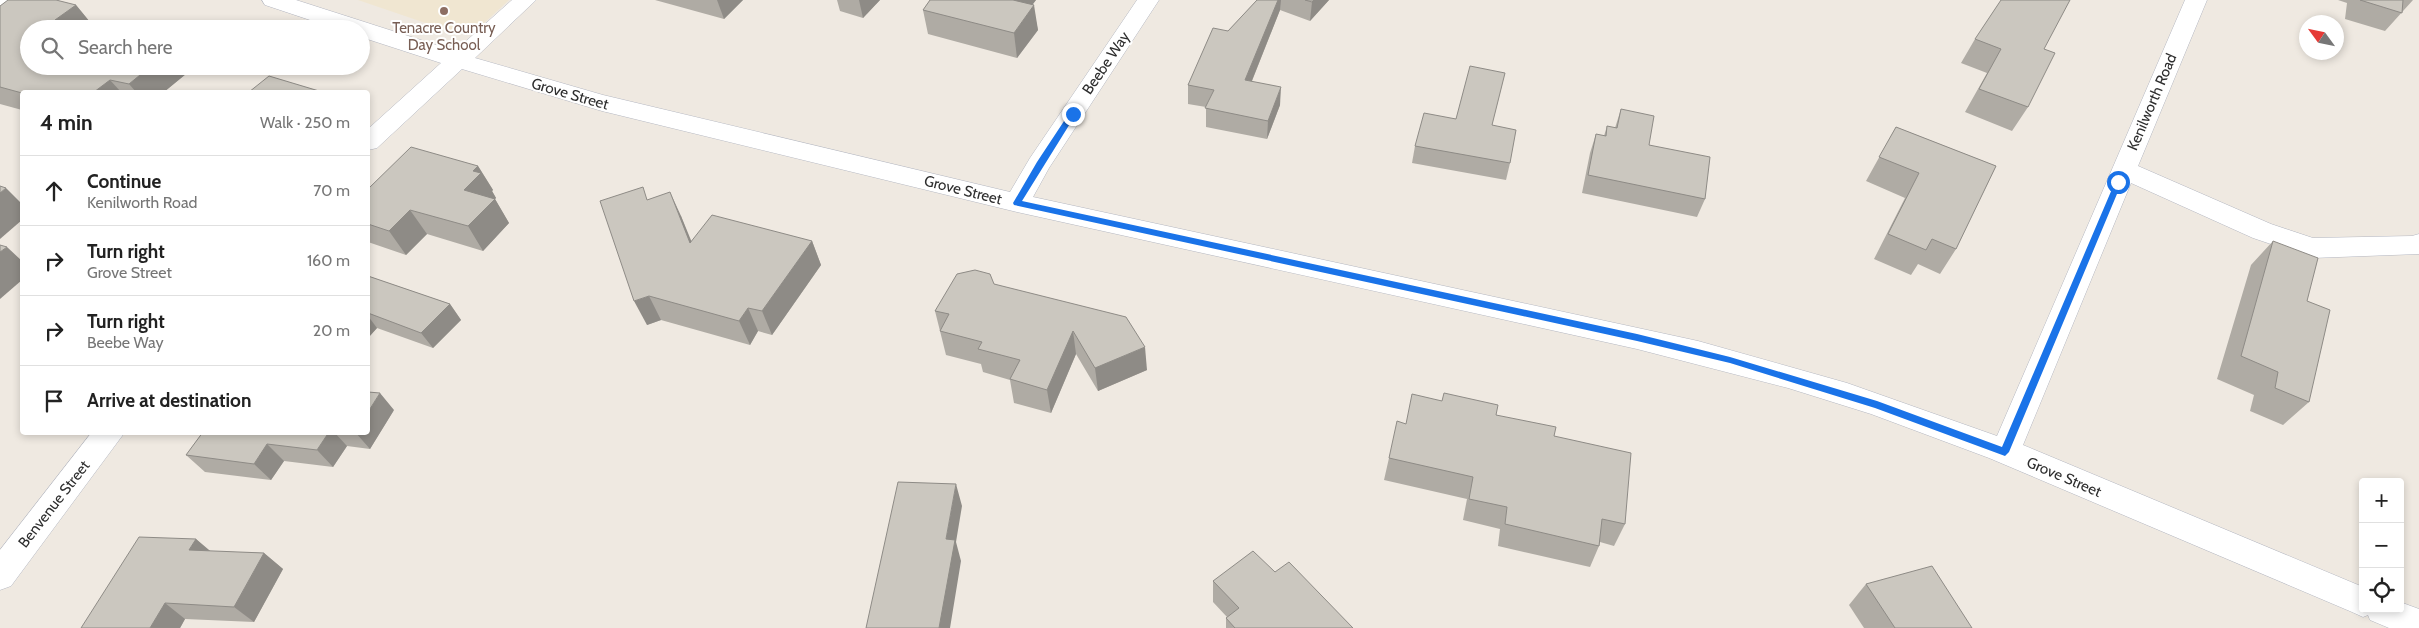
<!DOCTYPE html>
<html lang="en">
<head>
<meta charset="utf-8">
<style>
	body { margin:0; font-family:Cabin,sans-serif; background:#f2f2f2; color:#222 }
	.controls { position:absolute; right:15px; bottom:15px; display:grid; overflow:hidden; border-radius:5px; box-shadow:0 2px 8px #0003 }
	.controls button { width:45px; height:45px; display:grid; place-items:center; padding:0; border:0; border-bottom:1px solid #e0e0e0; background:#fff; color:#222; font:25px sans-serif }
	.compass { position:absolute; left:2299px; top:15px; width:45px; height:45px; border-radius:50%; background:#fff; box-shadow:0 2px 8px #0003; rotate:303deg }
	.stop { position:absolute; width:15px; height:15px; margin:-11px; border:4px solid #1a73e8; border-radius:50%; background:#fff }
	.stop.end { background:#1a73e8; border-color:#fff; box-shadow:0 1px 5px #0008 }
	.list { margin:0; padding:0; list-style:none }
	h2 { display:flex; justify-content:space-between; align-items:center; height:65px; margin:0; padding:0 20px; font-size:21px }
	h2 small { font-size:16px; font-weight:400; color:#767676 }
	.list li { display:grid; grid-template-columns:32px 1fr auto; gap:15px; align-items:center; box-sizing:border-box; height:70px; padding:0 20px; border-top:1px solid #e0e0e0 }
	.list b { display:block; font-size:19px; white-space:nowrap }
	.list p { margin:0; font-size:16px; white-space:nowrap; color:#767676 }
	.list em { font-size:16px; font-style:normal; color:#767676 }
	.icon { flex:none; width:28px; height:28px; fill:none; stroke:currentColor; stroke-width:2; stroke-linecap:round; stroke-linejoin:round }
	.map { position:relative; flex:none; width:2419px; height:628px; overflow:hidden }
	.search { position:absolute; background:#fff; box-shadow:0 2px 8px #0003; left:20px; top:20px; width:350px; height:55px; display:flex; align-items:center; gap:12px; box-sizing:border-box; padding:0 18px; border-radius:28px; color:#767676; font-size:19px }
	.panel { position:absolute; background:#fff; box-shadow:0 2px 8px #0003; left:20px; top:90px; width:350px; height:345px; border-radius:5px }
	.map>svg:first-child { display:block }
</style>
</head>
<body>
<div class="map">
<svg width="2419" height="628" viewBox="0 0 2419 628">
	<rect width="100%" height="100%" fill="#efe9e1"/>
	<!-- education -->
	<path fill="#f0e6d1" d="M358,0H509L484,23L474,29L461,32L449,31Z"/>
	<g fill="none" stroke-linecap="round" stroke-linejoin="round">
		<!-- minor casing -->
		<g stroke="#b4b7c1" stroke-width="1">
			<g id="minor">
				<path d="M0,0H17L8,10L0,12Z"/>
				<path d="M262,0H296L455,51L512,0H536L475,58L603,95L1010,192L1030,158L1137,0H1159L1049,168L1033,197L1698,341L1847,383L1997,436L2185,0H2207L2138,166L2271,224L2313,238L2412,236L2419,234V254L2312,258L2253,238L2131,183L2023,445L2363,587V609H2400V602L2419,609V628H2389L2370,620L2368,615L2363,617L2352,612L1989,458L1871,414L1788,388L1637,349L1017,212L602,111L462,69L377,148L368,150V129L441,63L361,37V29H337L265,5Z"/>
				<path d="M92,432H125L11,586L0,590V550Z"/>
			</g>
		</g>
		<!-- minor -->
		<use href="#minor" fill="#fff" fill-rule="evenodd"/>
	</g>
	<!-- wall -->
	<g fill="#afaba4">
		<path d="M655,0H743L724,19Z"/>
		<path d="M837,0H880L863,18L840,11Z"/>
		<path d="M930,0H1036L1032,5L1038,30L1017,58L928,34L923,10Z"/>
		<path d="M1257,0H1329L1310,21L1280,10L1252,81L1280,105L1267,139L1206,127V107L1188,104V85L1228,31Z"/>
		<path d="M2338,0H2413L2385,31L2345,19L2347,3Z"/>
		<path d="M76,5L94,27L92,28L192,69L164,92H22V110L0,104V6Z"/>
		<path d="M1975,39L2044,49L2028,107L2012,131L1965,112L1987,73L1961,63Z"/>
		<path d="M1621,109L1649,145L1705,199L1697,217L1582,193L1590,153L1596,134L1604,136L1607,126L1615,128Z"/>
		<path d="M1492,125L1510,163L1506,180L1412,163L1415,146Z"/>
		<path d="M1896,127L1996,166L1956,249L1940,274L1918,264L1911,275L1874,259L1905,198L1866,181Z"/>
		<path d="M478,166L493,190L492,191L496,198L495,199L509,223L483,251L427,234L406,255L368,242V189Z"/>
		<path d="M649,199L681,216L691,242L812,241L821,265L772,335L758,331L750,345L661,320L647,325Z"/>
		<path d="M2273,241L2307,301L2309,402L2283,425L2250,411L2254,395L2217,379L2251,265Z"/>
		<path d="M368,276L450,304L461,320L433,348L377,328L368,338Z"/>
		<path d="M994,284L1147,370L1098,391L1076,354L1051,413L1014,403L1010,380L983,372L981,364L946,355L935,311Z"/>
		<path d="M394,410L370,449L347,446L333,467L284,461L271,480L205,472L186,455L203,432H368Z"/>
		<path d="M1496,415L1554,436L1625,524L1614,546L1600,542L1599,546L1590,567L1498,546L1500,529L1463,520L1467,499L1384,480L1389,458L1406,424Z"/>
		<path d="M196,539L209,551L264,553L283,569L254,622L185,619L180,628H81Z"/>
		<path d="M1275,572L1353,628H1226V618L1227,617L1213,602V581Z"/>
		<path d="M1866,584L1972,628H1864L1849,605Z"/>
	</g>
	<!-- shaded-wall -->
	<g fill="#8e8b86">
		<path d="M717,0H743L724,19Z"/>
		<path d="M859,0H880L863,18Z"/>
		<path d="M1013,0H1036L1017,25Z"/>
		<path d="M1278,0H1281L1280,10L1245,98V80Z"/>
		<path d="M1314,0H1329L1310,21L1312,2Z"/>
		<path d="M76,5L94,27L91,29L55,20Z"/>
		<path d="M1034,5L1038,30L1017,58L1014,33Z"/>
		<path d="M151,66H190L192,69L164,92H136L129,84Z"/>
		<path d="M110,80L121,92H94Z"/>
		<path d="M1281,87L1280,105L1267,139L1268,121Z"/>
		<path d="M478,166L493,190L492,191L496,198L495,199L509,223L483,251L468,226L464,190L473,171Z"/>
		<path d="M6,188L22,204V220L0,239V193Z"/>
		<path d="M670,192L681,216L702,267L690,243Z"/>
		<path d="M410,210L427,234L406,255L389,231Z"/>
		<path d="M812,241L821,265L772,335L762,311Z"/>
		<path d="M7,247L22,261V280L0,299V252Z"/>
		<path d="M649,296L661,320L647,325L634,301Z"/>
		<path d="M450,304L461,320L433,348L421,333Z"/>
		<path d="M748,308L758,331L750,345L739,321Z"/>
		<path d="M368,316L377,328L368,338Z"/>
		<path d="M1073,331L1076,354L1051,413L1047,390Z"/>
		<path d="M1145,347L1147,370L1098,391L1095,368Z"/>
		<path d="M380,393L394,410L370,449L355,432H368V412Z"/>
		<path d="M329,432H334L347,446L333,467L317,450Z"/>
		<path d="M267,444L284,461L271,480L254,464Z"/>
		<path d="M956,484L962,506L956,542L961,561L950,628H939L946,539Z"/>
		<path d="M196,539L215,555L189,550Z"/>
		<path d="M264,553L283,569L254,622L234,607Z"/>
		<path d="M165,603L185,619L180,628H150Z"/>
	</g>
	<!-- building -->
	<g fill="#cbc7bf" stroke="#8e8b86">
		<path d="M8,0H56L76,5L55,20L94,29H29V66H151L129,84L110,80L94,92L22,93L0,87V6Z"/>
		<path d="M930,0H1013L1034,5L1014,33L923,10Z"/>
		<path d="M1257,0H1278L1245,80L1281,87L1268,121L1205,108L1214,90L1188,85L1213,28L1228,31Z"/>
		<path d="M1305,0H1314L1312,2Z"/>
		<path d="M2001,0H2070L2044,49L2055,53L2028,107L1979,89L2001,49L1975,39Z"/>
		<path d="M2360,0H2403L2402,13Z"/>
		<path d="M1470,66L1505,73L1492,125L1516,130L1510,163L1415,146L1424,113L1456,119Z"/>
		<path d="M269,76L319,91L317,92H249Z"/>
		<path d="M1621,109L1654,116L1649,145L1710,157L1705,199L1588,175L1596,134L1606,136L1607,126L1617,128Z"/>
		<path d="M1896,127L1996,166L1956,249L1932,239L1926,250L1888,234L1919,173L1879,157Z"/>
		<path d="M411,147L478,166L473,171L481,173L464,190L495,199L468,226L410,210L389,231L368,224V194L369,192H368V189Z"/>
		<path d="M0,186L6,188L0,193Z"/>
		<path d="M643,187L647,200L670,192L690,243L712,215L812,241L762,311L748,308L739,321L649,296L634,301L600,201Z"/>
		<path d="M2273,241L2318,258L2307,301L2330,310L2309,402L2275,388L2278,372L2241,356Z"/>
		<path d="M0,245L7,247L0,252Z"/>
		<path d="M975,270L990,274L994,284L1126,317L1145,347L1095,368L1073,331L1047,390L1010,379L1020,360L978,349L982,342L940,331L949,314L935,311L957,274Z"/>
		<path d="M368,276L450,304L421,333L368,313Z"/>
		<path d="M368,392L380,393L368,412Z"/>
		<path d="M1444,393L1498,405L1496,415L1556,427L1554,436L1631,453L1625,524L1602,519L1599,546L1505,524L1507,507L1469,499L1473,477L1389,458L1397,421L1406,424L1412,394L1442,401Z"/>
		<path d="M203,432H329L317,450L267,444L254,464L186,455Z"/>
		<path d="M898,482L956,484L946,539L955,540L939,628H866Z"/>
		<path d="M139,537L196,539L189,550L264,553L234,607L165,603L150,628H81Z"/>
		<path d="M1253,551L1275,572L1289,562L1353,628H1235L1226,618L1239,608L1213,581Z"/>
		<path d="M1932,566L1972,628H1895L1866,584Z"/>
	</g>
	<!-- route -->
	<path fill="#1a73e8" d="M1070,112L1076,114L1022,201L1637,334L1730,357L1877,401L2002,447L2115,182L2118,179L2122,182L2009,452L2005,456L1875,408L1730,363L1637,341L1014,205L1013,203L1037,162Z"/>
	<!-- markers -->
	<circle fill="#8d6e63" stroke="#fff" stroke-width="2" cx="444" cy="11" r="5"/>
	<g text-anchor="middle" dominant-baseline="central" stroke-width="4" stroke-linejoin="round" paint-order="stroke">
		<!-- education labels -->
		<g font-size="15" fill="#785e54" stroke="#fff">
			<text x="444" y="28">Tenacre Country<tspan x="444" dy="17">Day School</tspan></text>
		</g>
		<!-- street labels -->
		<g font-size="15" fill="#2e2e2e" stroke="#fff">
			<text transform="translate(1106 63) rotate(-56)">Beebe Way</text>
			<text transform="translate(570 94) rotate(16)">Grove Street</text>
			<text transform="translate(2152 102) rotate(-67)">Kenilworth Road</text>
			<text transform="translate(963 190) rotate(14)">Grove Street</text>
			<text transform="translate(2064 477) rotate(23)">Grove Street</text>
			<text transform="translate(54 504) rotate(-52)">Benvenue Street</text>
		</g>
	</g>
</svg>
<div class="controls">
<button>+</button>
<button>−</button>
<button><svg class="icon" aria-label="locate" viewBox="0 0 24 24"><circle cx="12" cy="12" r="6"/><path d="M12 2v4M12 18v4M2 12h4M18 12h4"/></svg></button>
</div>
<svg class="compass" viewBox="-18 -18 36 36"><path d="M0-13l5 13h-10z" fill="#e53935"/><path d="M0 13l5-13h-10z" fill="#767676"/></svg>
<div class="stop" style="left:2118px;top:182px"></div>
<div class="stop end" style="left:1073px;top:114px"></div>
<div class="search"><svg class="icon" aria-label="search" viewBox="0 0 24 24"><circle cx="10" cy="10" r="6"/><path d="M15 15l6 6"/></svg>Search here</div>
<section class="panel">
<h2>4 min<small>Walk · 250 m</small></h2>
<ul class="list">
<li><svg class="icon" aria-label="ahead" viewBox="0 0 24 24"><path d="M12 20V5M6 11l6-6 6 6"/></svg><div><b>Continue</b><p>Kenilworth Road</p></div><em>70 m</em></li>
<li><svg class="icon" aria-label="right" viewBox="0 0 24 24"><path d="M7 20v-9h11M14 6l5 5-5 5"/></svg><div><b>Turn right</b><p>Grove Street</p></div><em>160 m</em></li>
<li><svg class="icon" aria-label="right" viewBox="0 0 24 24"><path d="M7 20v-9h11M14 6l5 5-5 5"/></svg><div><b>Turn right</b><p>Beebe Way</p></div><em>20 m</em></li>
<li><svg class="icon" aria-label="arrive" viewBox="0 0 24 24"><path d="M6 21V4h12l-3 4 3 4H6"/></svg><div><b>Arrive at destination</b></div></li>
</ul>
</section>
</div>
</body>
</html>
